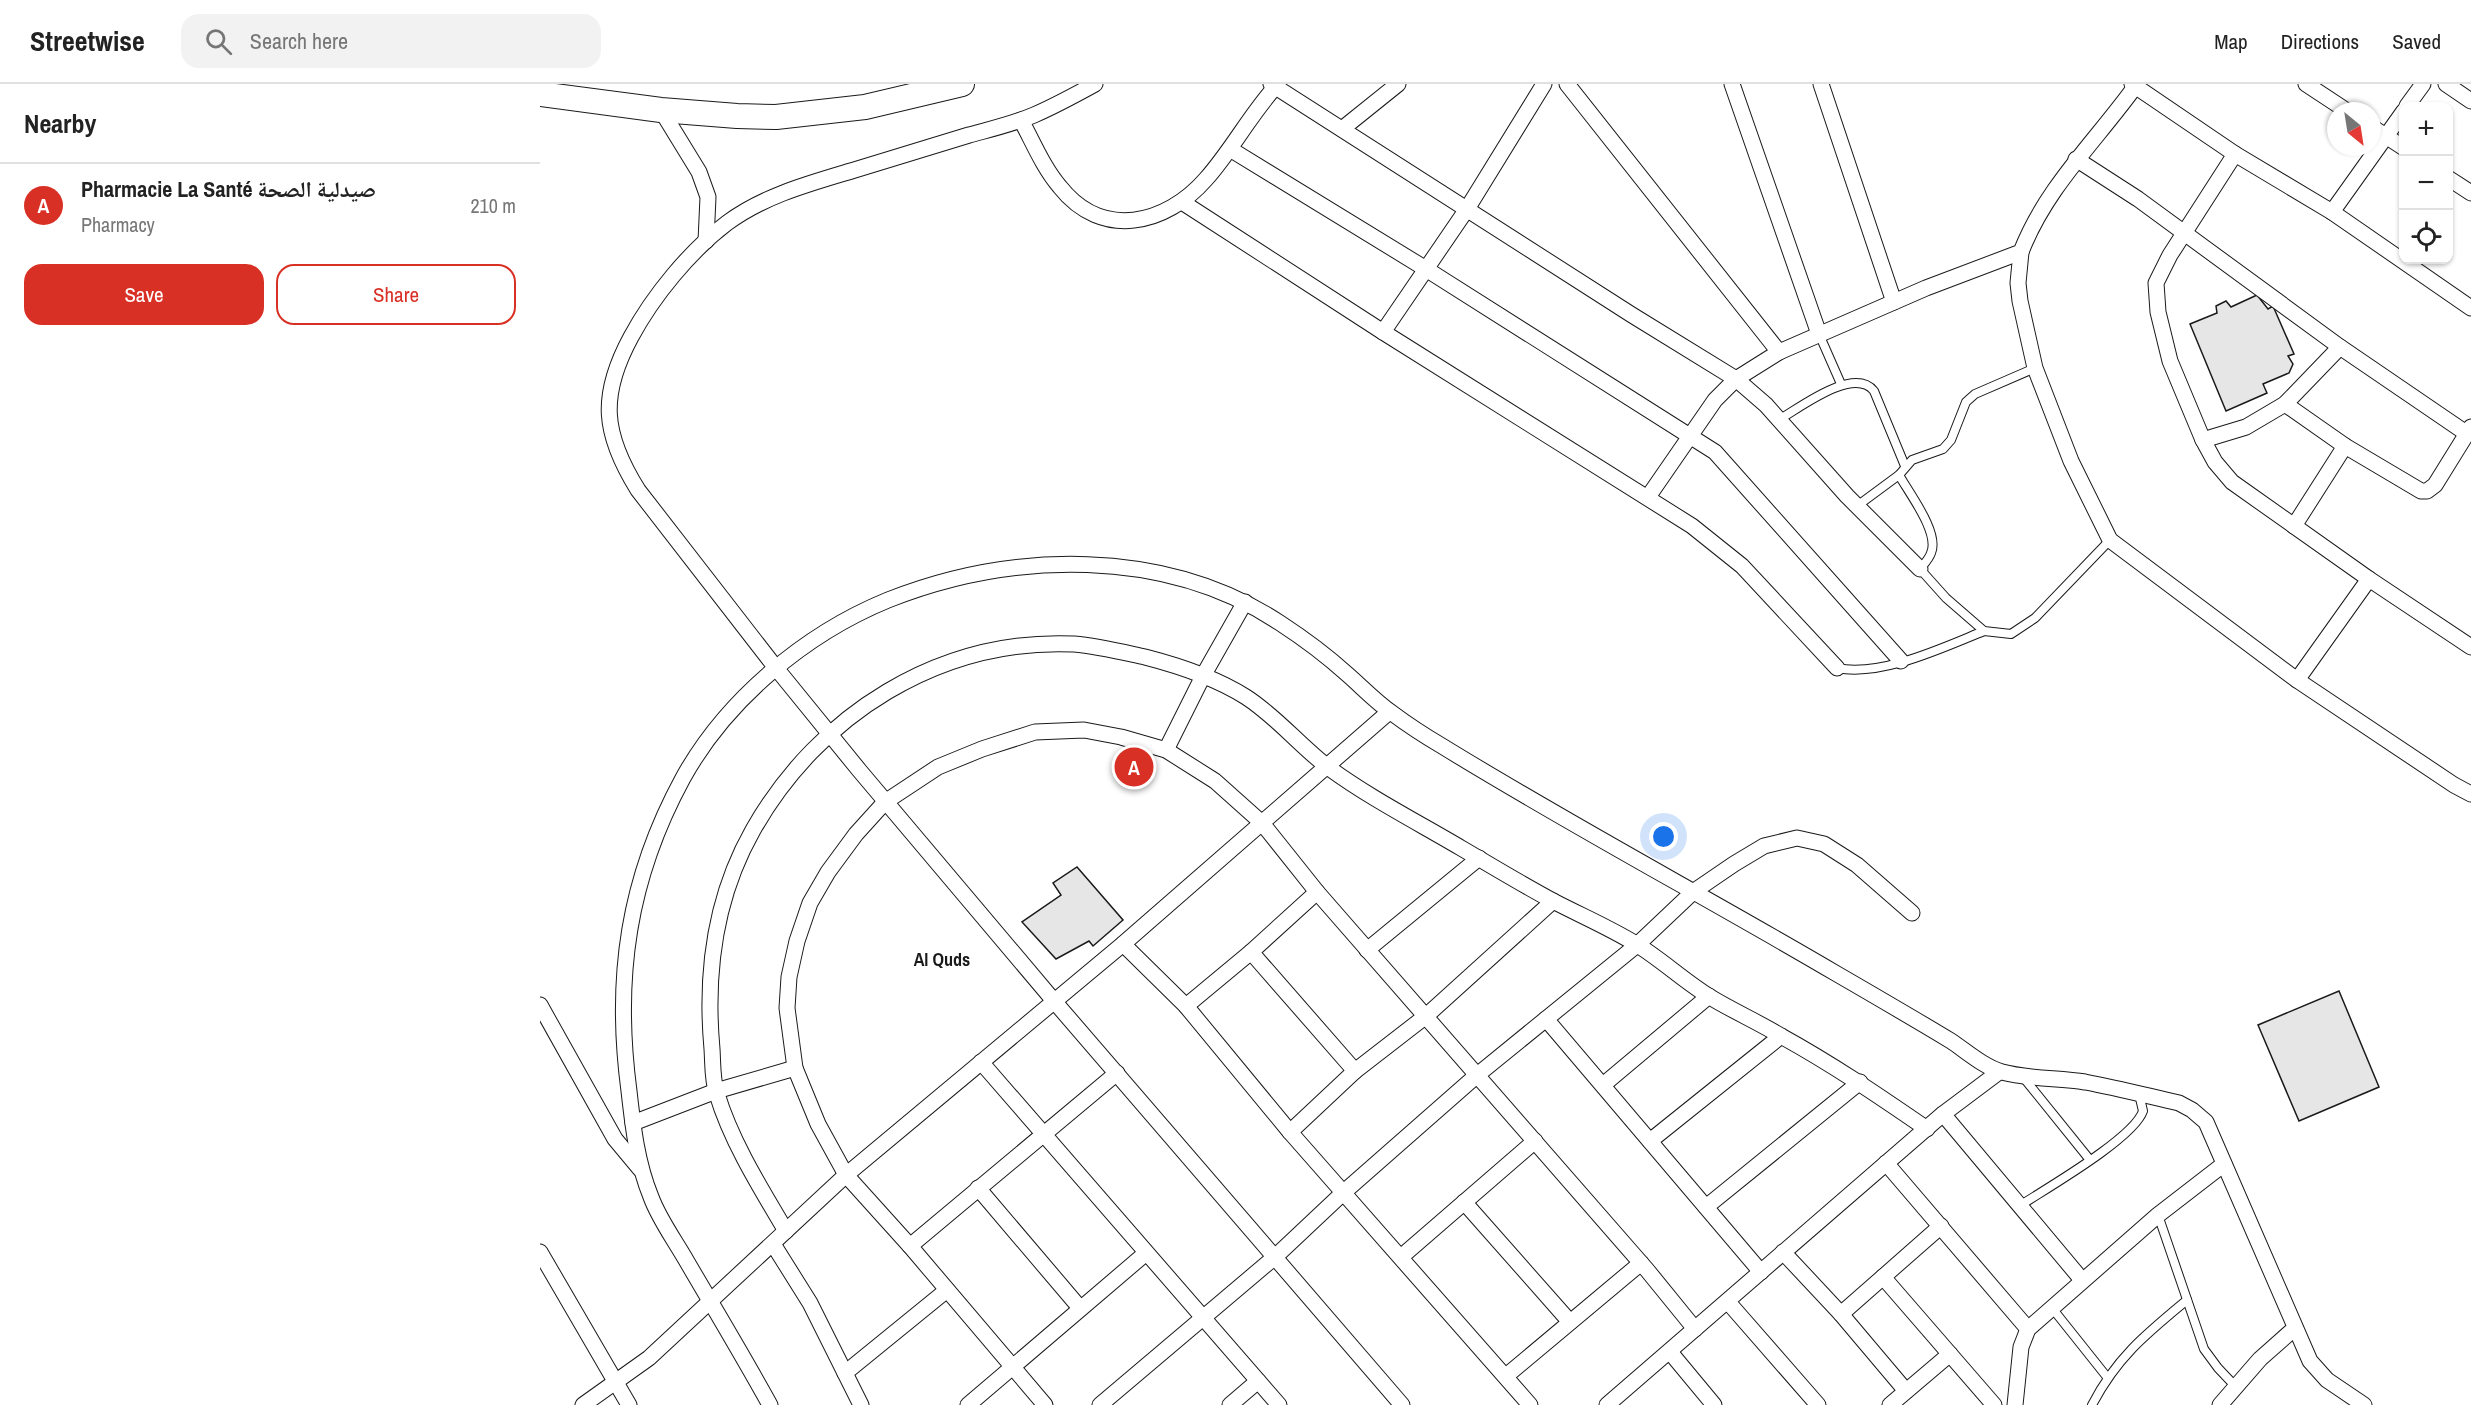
<!DOCTYPE html>
<html lang="en">
<head>
<meta charset="utf-8">
<style>
	body { margin:0; font-family:"Archivo Narrow","Noto Naskh Arabic",sans-serif; background:#f2f2f2; color:#222 }
	.controls { position:absolute; right:18px; top:18px; display:grid; overflow:hidden; border-radius:12px; box-shadow:0 2px 4px #0004 }
	.controls button { width:54px; height:54px; display:grid; place-items:center; padding:0; border:0; border-bottom:2px solid #e0e0e0; background:#fff; color:#222; font:30px sans-serif }
	.compass { position:absolute; left:1787px; top:18px; width:54px; height:54px; border-radius:50%; background:#fff; box-shadow:0 2px 4px #0004; rotate:150deg }
	.you { position:absolute; left:1124px; top:753px; width:21px; height:21px; margin:-15px; border:4px solid #fff; border-radius:50%; background:#1a73e8; box-shadow:0 0 0 9px #1a73e833 }
	.badge { display:grid; place-items:center; width:39px; height:39px; border-radius:50%; background:#d93025; color:#fff; font-size:20px; font-weight:700 }
	.pin { position:absolute; translate:-50% -50%; border:3px solid #fff; box-shadow:0 2px 6px #0006 }
	.list { margin:0; padding:0; list-style:none }
	h2 { display:flex; justify-content:space-between; align-items:center; height:78px; margin:0; padding:0 24px; font-size:26px }
	h2 small { font-size:20px; font-weight:400; color:#767676 }
	.list li { display:grid; grid-template-columns:39px 1fr auto; gap:18px; align-items:center; box-sizing:border-box; height:84px; padding:0 24px; border-top:2px solid #e0e0e0 }
	.list b { display:block; font-size:22px; white-space:nowrap }
	.list p { margin:0; font-size:20px; white-space:nowrap; color:#767676 }
	.list em { font-size:20px; font-style:normal; color:#767676 }
	.actions { display:flex; gap:12px; padding:18px 24px }
	.actions a { flex:1; padding:14px 0; border:2px solid #d93025; border-radius:18px; text-align:center; font-size:21px; color:#d93025 }
	.actions .main { background:#d93025; color:#fff }
	.icon { flex:none; width:33px; height:33px; fill:none; stroke:currentColor; stroke-width:2; stroke-linecap:round; stroke-linejoin:round }
	.map { position:relative; flex:none; width:1931px; height:1321px; overflow:hidden }
	header { display:flex; align-items:center; gap:36px; box-sizing:border-box; height:84px; padding:0 30px; background:#fff; border-bottom:2px solid #e0e0e0 }
	header strong { font-size:28px }
	nav { display:flex; gap:33px; margin-inline-start:auto; font-size:21px }
	.search { width:420px; height:54px; background:#f2f2f2; display:flex; align-items:center; gap:15px; box-sizing:border-box; padding:0 21px; border-radius:18px; color:#767676; font-size:22px }
	main { display:flex }
	aside { flex:1; background:#fff }
	.map>svg:first-child { display:block }
</style>
</head>
<body>
<header>
<strong>Streetwise</strong>
<div class="search"><svg class="icon" aria-label="search" viewBox="0 0 24 24"><circle cx="10" cy="10" r="6"/><path d="M15 15l6 6"/></svg>Search here</div>
<nav><a>Map</a><a>Directions</a><a>Saved</a></nav>
</header>
<main>
<aside>
<h2>Nearby<small></small></h2>
<ul class="list">
<li><span class="badge">A</span><div><b>Pharmacie La Santé صيدلية الصحة</b><p>Pharmacy</p></div><em>210 m</em></li>
</ul>
<div class="actions"><a class="main">Save</a><a>Share</a></div>
</aside>
<div class="map">
<svg width="1931" height="1321" viewBox="0 0 1931 1321">
	<rect width="100%" height="100%" fill="#fff"/>
	<!-- building -->
	<g fill="#e6e6e6" stroke="#1a1a1a" stroke-width="1.5">
		<path d="M1717,211L1728,225L1733,222L1754,270L1748,272L1753,280L1749,289L1723,300L1727,309L1686,327L1650,240L1677,229L1676,222L1686,217L1691,223Z"/>
		<path d="M537,783L583,836L553,862L549,857L516,875L482,838L521,811L513,799Z"/>
		<path d="M1799,907L1839,1003L1759,1037L1718,941Z"/>
	</g>
	<g fill="none" stroke-linecap="round" stroke-linejoin="round">
		<!-- lane casing -->
		<g stroke="#1a1a1a" stroke-width="10">
			<g id="lane">
				<path d="M1279,250L1301,300"/>
				<path d="M1240,335C1261,323 1314,282 1334,307L1365,382"/>
				<path d="M1359,391C1369,409 1400,449 1391,469C1389,475 1384,480 1380,485L1406,514L1444,547L1471,550L1495,534L1570,456"/>
				<path d="M1317,422L1359,391L1372,376L1403,365L1411,356L1426,318L1435,310L1495,284"/>
				<path d="M1297,584C1341,593 1402,564 1444,547"/>
				<path d="M1483,993L1550,1076"/>
				<path d="M1481,1121C1507,1104 1594,1054 1603,1027L1599,1010"/>
				<path d="M1618,1131L1664,1265L1678,1284L1696,1303"/>
				<path d="M1512,1224L1567,1293"/>
				<path d="M1552,1321C1577,1273 1606,1250 1647,1216"/>
			</g>
		</g>
		<!-- street casing -->
		<g stroke="#1a1a1a" stroke-width="17">
			<g id="street">
				<path d="M555,0C535,11 515,22 494,31C473,40 451,45 429,51C393,62 357,73 321,84C275,98 226,110 187,139C150,167 113,212 91,253C59,312 63,350 98,406L236,584L319,686L514,917L862,1321"/>
				<path d="M731,0L1092,231L1196,295L1226,321L1307,412L1380,485"/>
				<path d="M1027,0L1239,268"/>
				<path d="M1192,0L1279,250"/>
				<path d="M1281,0L1354,218"/>
				<path d="M1592,0L1695,70L1792,128L1931,224"/>
				<path d="M1766,0L1807,27"/>
				<path d="M1906,0L1931,17"/>
				<path d="M1867,22L1883,0"/>
				<path d="M121,26L159,88L168,113L166,157"/>
				<path d="M481,36C493,58 503,83 520,103C562,156 626,141 666,95C692,66 711,29 738,0"/>
				<path d="M1832,43L1864,64"/>
				<path d="M802,45L858,0"/>
				<path d="M690,65L886,185L1175,368L1361,577"/>
				<path d="M1695,70L1630,171L1616,199L1618,228L1630,277L1663,356L1675,378L1692,398L1829,495L1931,563"/>
				<path d="M1536,75L1598,115L1800,263L1926,349"/>
				<path d="M1908,94L1931,109"/>
				<path d="M642,118L843,248L1152,442L1202,482L1297,584"/>
				<path d="M1792,128L1864,27"/>
				<path d="M1481,168L1478,199L1480,217L1495,284L1531,377L1570,456L1757,596L1914,701L1931,710"/>
				<path d="M843,248L927,125L1004,0"/>
				<path d="M1745,320L1805,362L1881,407H1887L1895,401L1931,343"/>
				<path d="M1663,356L1706,343L1745,320L1800,263"/>
				<path d="M1108,413L1175,316L1196,295L1239,268L1386,204L1481,168C1506,103 1557,56 1597,0"/>
				<path d="M1754,442L1805,362"/>
				<path d="M1757,596L1829,495"/>
				<path d="M626,666L663,592L705,518"/>
				<path d="M583,860L646,922L750,1048L990,1321"/>
				<path d="M827,866L939,774"/>
				<path d="M711,868L815,987"/>
				<path d="M0,921L75,1055L100,1085"/>
				<path d="M646,922L711,868L777,808"/>
				<path d="M1006,935L1221,1188"/>
				<path d="M441,978L739,1321"/>
				<path d="M1063,1001L1169,912"/>
				<path d="M1403,1030L1542,1196"/>
				<path d="M93,1039L176,1007L255,984"/>
				<path d="M750,1048L815,987L886,932L1013,817"/>
				<path d="M1110,1057L1241,952"/>
				<path d="M1346,1079L1488,1245"/>
				<path d="M438,1104L540,1224"/>
				<path d="M924,1118L1030,1238"/>
				<path d="M1166,1123L1320,998"/>
				<path d="M246,1147C221,1105 191,1057 177,1010C172,996 173,979 172,965C165,888 175,813 213,746C278,631 399,554 534,560C558,562 582,568 605,573C640,582 676,594 706,613C737,633 760,662 789,684C830,714 877,738 921,764C952,782 983,801 1015,818C1042,832 1070,844 1096,860C1122,876 1144,897 1170,913C1193,927 1218,938 1241,952C1292,980 1339,1012 1387,1045"/>
				<path d="M233,1160L270,1219L321,1321"/>
				<path d="M370,1162L577,989"/>
				<path d="M0,1168L89,1321"/>
				<path d="M1243,1168L1301,1230L1366,1307"/>
				<path d="M861,1173L995,1057"/>
				<path d="M1343,1193L1454,1321"/>
				<path d="M1188,1218L1278,1321"/>
				<path d="M1301,1230L1401,1142"/>
				<path d="M1130,1268L1174,1321"/>
				<path d="M305,1289L407,1206"/>
				<path d="M966,1292L1101,1179"/>
				<path d="M43,1321L109,1274L306,1091L583,860L849,628"/>
				<path d="M230,1321C203,1272 174,1224 146,1176C134,1155 119,1135 111,1113C97,1079 93,1043 89,1007C74,894 88,795 143,694C186,616 265,550 348,516C472,467 625,463 740,539C763,554 786,571 807,590C822,603 836,618 852,629C868,641 885,652 902,662C1032,742 1166,813 1297,890C1335,912 1373,934 1411,957C1426,967 1444,983 1462,988C1487,995 1519,994 1545,998C1577,1004 1608,1012 1639,1019L1652,1026L1666,1038L1770,1277L1787,1296L1824,1321"/>
				<path d="M428,1321L606,1169"/>
				<path d="M505,1321L370,1162L306,1091L278,1040L255,984L247,924L249,893L257,857L270,819L288,788L316,750L345,718L398,683L442,665L495,648L544,646L581,653L626,666L675,697L722,739L777,808L1107,1186L1155,1245"/>
				<path d="M560,1321L736,1172L804,1108L936,992L1097,861L1153,808L1194,780L1224,762L1257,754L1284,760L1317,781L1372,829"/>
				<path d="M690,1321L718,1297"/>
				<path d="M1067,1321L1403,1030L1459,988"/>
				<path d="M1350,1321L1410,1270"/>
				<path d="M1475,1321L1481,1263L1488,1245L1618,1131L1684,1080"/>
				<path d="M1680,1321L1720,1275L1755,1244"/>
			</g>
		</g>
		<!-- primary casing -->
		<g stroke="#1a1a1a" stroke-width="26">
			<path id="primary" d="M0,10L121,26L197,32L236,33L325,23L422,0"/>
		</g>
		<!-- lane -->
		<use href="#lane" stroke="#fff" stroke-width="8"/>
		<!-- street -->
		<use href="#street" stroke="#fff" stroke-width="15"/>
		<!-- primary -->
		<use href="#primary" stroke="#fff" stroke-width="24"/>
	</g>
	<g text-anchor="middle" dominant-baseline="central" stroke-width="4.5" stroke-linejoin="round" paint-order="stroke">
		<!-- quarter labels -->
		<g font-size="18" font-weight="bold" fill="#1a1a1a" stroke="#fff">
			<text x="402" y="875">Al Quds</text>
		</g>
	</g>
</svg>
<div class="controls">
<button>+</button>
<button>−</button>
<button><svg class="icon" aria-label="locate" viewBox="0 0 24 24"><circle cx="12" cy="12" r="6"/><path d="M12 2v4M12 18v4M2 12h4M18 12h4"/></svg></button>
</div>
<svg class="compass" viewBox="-18 -18 36 36"><path d="M0-13l5 13h-10z" fill="#e53935"/><path d="M0 13l5-13h-10z" fill="#767676"/></svg>
<div class="you"></div>
<div class="pin badge" style="left:594px;top:683px">A</div>
</div>
</main>
</body>
</html>
